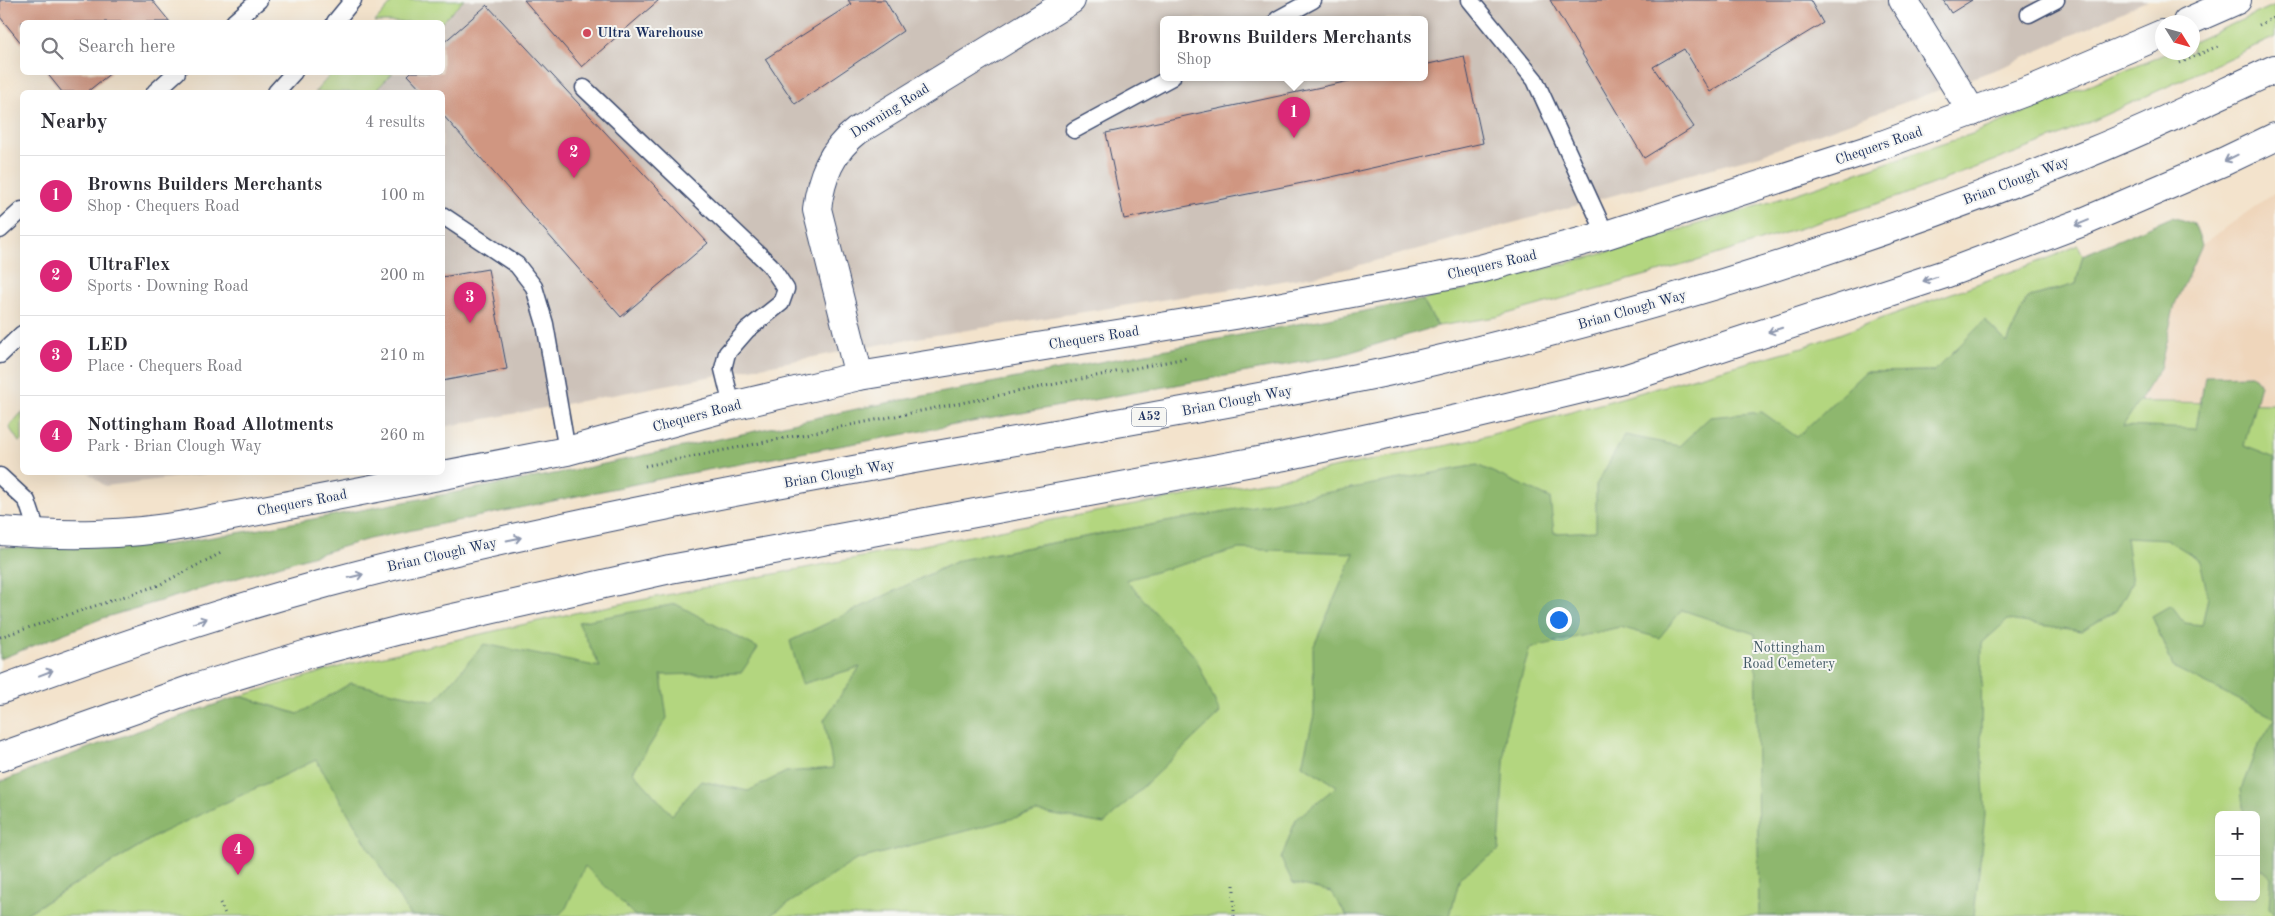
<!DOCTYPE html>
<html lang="en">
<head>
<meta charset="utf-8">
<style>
	body { margin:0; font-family:"Old Standard TT",serif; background:#f2f2f3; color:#2b2b33 }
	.controls { position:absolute; right:15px; bottom:15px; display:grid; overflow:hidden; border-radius:8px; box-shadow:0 5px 20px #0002 }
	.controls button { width:45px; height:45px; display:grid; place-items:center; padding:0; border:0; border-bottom:1px solid #e1e1e2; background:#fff; color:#2b2b33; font:25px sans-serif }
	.compass { position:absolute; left:2155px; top:15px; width:45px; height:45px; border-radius:50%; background:#fff; box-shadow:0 5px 20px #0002; rotate:127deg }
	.you { position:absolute; left:1558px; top:619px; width:18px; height:18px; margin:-12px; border:4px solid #fff; border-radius:50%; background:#1a73e8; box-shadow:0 0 0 8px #1a73e833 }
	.badge { display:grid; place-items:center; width:32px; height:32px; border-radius:50%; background:#db2777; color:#fff; font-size:16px; font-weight:700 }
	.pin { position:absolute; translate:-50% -41px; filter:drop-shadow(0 1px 2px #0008) }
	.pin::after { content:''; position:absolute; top:26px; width:18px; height:15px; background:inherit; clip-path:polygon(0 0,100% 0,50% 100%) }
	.popup { position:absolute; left:1160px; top:16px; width:268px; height:65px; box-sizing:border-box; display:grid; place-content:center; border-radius:8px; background:#fff; filter:drop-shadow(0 1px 4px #0005); font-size:16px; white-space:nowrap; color:#7c7c81 }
	.popup b { font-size:19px; color:#2b2b33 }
	.popup::after { content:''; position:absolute; left:50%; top:100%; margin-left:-10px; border:10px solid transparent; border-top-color:#fff }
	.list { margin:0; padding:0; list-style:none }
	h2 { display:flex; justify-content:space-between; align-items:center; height:65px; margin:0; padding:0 20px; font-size:21px }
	h2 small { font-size:16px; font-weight:400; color:#7c7c81 }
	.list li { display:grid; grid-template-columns:32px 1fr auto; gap:15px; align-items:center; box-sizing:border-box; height:80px; padding:0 20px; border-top:1px solid #e1e1e2 }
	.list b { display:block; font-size:19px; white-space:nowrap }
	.list p { margin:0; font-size:16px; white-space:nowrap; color:#7c7c81 }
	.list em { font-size:16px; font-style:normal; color:#7c7c81 }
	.icon { flex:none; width:28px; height:28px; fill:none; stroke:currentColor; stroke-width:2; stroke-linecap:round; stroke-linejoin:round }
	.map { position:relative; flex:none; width:2275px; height:916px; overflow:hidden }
	.search { position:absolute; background:#fff; box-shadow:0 5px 20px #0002; left:20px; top:20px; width:425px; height:55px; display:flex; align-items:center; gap:12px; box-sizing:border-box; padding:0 18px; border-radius:8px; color:#7c7c81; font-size:19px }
	.panel { position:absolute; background:#fff; box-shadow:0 5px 20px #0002; left:20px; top:90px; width:425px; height:385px; border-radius:8px }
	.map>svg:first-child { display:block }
</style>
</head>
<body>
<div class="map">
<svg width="2275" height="916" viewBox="0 0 2275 916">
	<rect width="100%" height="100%" fill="#f6f6f2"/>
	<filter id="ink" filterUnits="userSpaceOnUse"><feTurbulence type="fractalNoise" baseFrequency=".02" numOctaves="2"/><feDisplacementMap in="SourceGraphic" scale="10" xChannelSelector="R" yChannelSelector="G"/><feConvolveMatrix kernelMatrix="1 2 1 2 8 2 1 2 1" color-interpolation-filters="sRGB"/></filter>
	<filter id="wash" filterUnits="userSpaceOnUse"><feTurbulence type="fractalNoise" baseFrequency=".0096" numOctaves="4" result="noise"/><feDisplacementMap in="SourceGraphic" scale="20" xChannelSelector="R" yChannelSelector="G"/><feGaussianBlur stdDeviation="1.12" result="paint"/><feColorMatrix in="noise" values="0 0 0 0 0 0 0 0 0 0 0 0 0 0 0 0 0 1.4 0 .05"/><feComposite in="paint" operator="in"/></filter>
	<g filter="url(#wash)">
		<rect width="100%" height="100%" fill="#f3e3cc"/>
		<!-- built -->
		<path fill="#efd6bb" d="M2275,192V404L2255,403L2260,384L2205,376L2196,429L2122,427L2160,368L2175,304L2202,245Z"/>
		<!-- industrial -->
		<g fill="#cdc2b9" fill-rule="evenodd">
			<path d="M464,0H2148L2008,65L1760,155L1327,274L904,340L443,427L442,92H374L393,73L442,72V22ZM1164,19H1424V77H1164Z"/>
			<path d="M88,473H213L105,486Z"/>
		</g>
		<!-- green -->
		<g fill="#b3d67f" stroke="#67826e" fill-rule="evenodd">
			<path d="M394,0H464L442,22H375Z"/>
			<path d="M2275,5V37L2271,39L2057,137L1901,196L1697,261L1496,317L1438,326L1422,300L1591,257L1783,198L1972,134L2168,53L2192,52L2193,42Z"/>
			<path d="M332,73V72L393,73L374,92H315Z"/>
			<path d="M2078,245L2083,255L2076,284L2027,298L2007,343L1985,320L1934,371L1865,372L1841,396L2275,404V916H22L161,833L298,714L240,696L349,664L574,613L1057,519L1268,481L1468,441L1806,346L2054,256ZM1228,511H1229L919,579L959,560ZM2219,815H2256V897H2219Z"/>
			<path d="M22,412V441L19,442L9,427Z"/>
		</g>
		<!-- forest -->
		<g fill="#8eb76e" stroke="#547366">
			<path d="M2172,217L2194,224L2202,245L2175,304L2160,368L2123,426L2196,429L2205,376L2252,375L2260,384L2244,446L2275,458V718L2173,667L2152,616L2171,605L2185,623L2202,625L2208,597L2200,560L2166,539L2126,537L2132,583L2116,611L2081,631L2008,620L1982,643L1981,740L1985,815L1974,916H1759L1755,634L1682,610L1659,638L1620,627L1530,648L1506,729L1499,850L1460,877L1450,916H1347L1331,892L1293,883L1281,859L1296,819L1337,786L1302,765L1314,715L1313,648L1354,553L1239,549L1126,580L1196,658L1220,713L1104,824L1037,812L856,860L769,916H635L585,866L566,908L558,916H410L316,760L161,833L22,916H0V782L91,747L240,696L298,714L351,683L435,701L484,644L600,667L578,622L676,604L758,648L741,673L661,675L667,718L633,772L672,815L701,781L748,791L786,772L833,768L824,720L860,667L802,684L790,641L959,560L1477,465L1550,498L1554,533L1596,531V485L1625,435L1679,446L1710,417L1762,412L1797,437L1865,372L1934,371L1985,320L2007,343L2027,298L2076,284L2083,255Z"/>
			<path d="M1422,300L1438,326L1341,355L674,476L369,539L103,618L0,659V547L27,548L165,545L249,531L586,468L861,408Z"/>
			<path d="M2275,719V913L2269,909L2271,877L2256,864V815H2244L2241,789L2257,748Z"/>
		</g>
		<g id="blocks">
			<!-- building -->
			<g fill="#d09681">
				<path d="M0,0H152L170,22H22V44L0,17Z"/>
				<path d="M524,0H659L582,67Z"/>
				<path d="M848,0H885L903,31L795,104L765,59L851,4Z"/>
				<path d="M1550,0H1810L1823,23L1710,92L1684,49L1653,67L1694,127L1644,158Z"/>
				<path d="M1943,0H1972L1951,13Z"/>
				<path d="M487,5L708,243L621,317L442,114V92H424L408,75L411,72H442V44Z"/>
				<path d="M1464,56L1483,143L1327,178L1124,219L1106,133L1368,77H1424V65Z"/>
				<path d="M46,72H112L87,92H62Z"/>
				<path d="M488,269L507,369L442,381V277Z"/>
			</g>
		</g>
	</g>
	<g filter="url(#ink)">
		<use href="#blocks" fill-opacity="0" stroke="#3b4a6e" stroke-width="1"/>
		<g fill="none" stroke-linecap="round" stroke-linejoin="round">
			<!-- service casing -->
			<g stroke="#3b4a6e" stroke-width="19">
				<g id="service">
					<path d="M1470,0L1535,80L1606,235"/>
					<path d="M2029,14L2056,0"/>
					<path d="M1278,19L1313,0"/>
					<path d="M234,22L259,0"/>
					<path d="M335,22L353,0"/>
					<path d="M584,88L770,265L786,289L781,303L747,330L727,353L723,369L732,406"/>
					<path d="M155,92L177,72"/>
					<path d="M276,92L294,72"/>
					<path d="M1074,130L1172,77"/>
					<path d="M442,215L517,265L534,287L545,324L567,451"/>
					<path d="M0,230L22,210"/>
					<path d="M0,355L22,334"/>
					<path d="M0,476L27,501L38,534"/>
				</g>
			</g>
			<!-- minor casing -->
			<g stroke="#3b4a6e" stroke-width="30">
				<g id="minor">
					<path d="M1903,0L1972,112"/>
					<path d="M2187,22L2237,0"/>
					<path d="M859,376L817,209C821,177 831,151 857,131L1071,0"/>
					<path d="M0,531C66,536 125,536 191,524L567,451L732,406L859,376L1235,315L1480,269L1606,235L1874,148L2033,89L2162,34"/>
				</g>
			</g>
			<!-- trunk casing -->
			<g stroke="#3b4a6e" stroke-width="30">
				<g id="trunk">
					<path d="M0,690C107,650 217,613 327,583C438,553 551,529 664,506C830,472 999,445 1166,414C1244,400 1322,386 1400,369C1635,315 1867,244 2091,152C2153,127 2214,97 2275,69"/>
					<path d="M0,757L198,687L311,653L400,630L670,569L1285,456L1462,418L1627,378L1945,274L2083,222L2225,161L2275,137"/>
				</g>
			</g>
			<!-- path -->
			<g stroke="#3b4a6e" stroke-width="3" stroke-dasharray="1 4" stroke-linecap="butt">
				<path d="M2259,25L2275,17"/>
				<path d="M2180,63L2220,45"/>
				<path d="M645,466L1186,358"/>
				<path d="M0,637L159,585L223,552"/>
				<path d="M220,903L226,916"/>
				<path d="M1234,916V885"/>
			</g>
			<!-- service -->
			<use href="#service" stroke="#fff" stroke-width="16"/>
			<!-- minor -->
			<use href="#minor" stroke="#fff" stroke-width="28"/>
			<!-- trunk -->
			<use href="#trunk" stroke="#fff" stroke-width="28"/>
		</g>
		<!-- one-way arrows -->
		<defs><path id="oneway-shaft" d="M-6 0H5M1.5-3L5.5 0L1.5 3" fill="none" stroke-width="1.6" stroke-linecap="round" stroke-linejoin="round" transform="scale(1.25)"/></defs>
		<g stroke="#8d97ae">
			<use href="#oneway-shaft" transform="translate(2231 158) rotate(154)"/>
			<use href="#oneway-shaft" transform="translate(2082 223) rotate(158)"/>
			<use href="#oneway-shaft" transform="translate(1930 279) rotate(162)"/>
			<use href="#oneway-shaft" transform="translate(1775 330) rotate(162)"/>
			<use href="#oneway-shaft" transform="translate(514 539) rotate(-12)"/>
			<use href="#oneway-shaft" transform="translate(356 576) rotate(-14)"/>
			<use href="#oneway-shaft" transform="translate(200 621) rotate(-19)"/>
			<use href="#oneway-shaft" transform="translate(46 673) rotate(-21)"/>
		</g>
	</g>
	<!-- markers -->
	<circle fill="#d1495b" stroke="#f6f6f2" stroke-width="2" cx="587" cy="33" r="5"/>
	<g text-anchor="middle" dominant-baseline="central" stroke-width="4" stroke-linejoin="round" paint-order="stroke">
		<!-- shield labels -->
		<rect fill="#f6f6f2" stroke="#5d6b8a" stroke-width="1" x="1131.5" y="407.5" width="35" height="19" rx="4"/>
		<g font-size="12" font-weight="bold" fill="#1b2f5e">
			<text x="1149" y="417">A52</text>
		</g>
		<!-- poi labels -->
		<g font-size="14" font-weight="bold" fill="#1b2f5e" stroke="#f6f6f2" text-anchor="start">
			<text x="597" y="33">Ultra Warehouse</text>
		</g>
		<!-- street labels -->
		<g font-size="14" fill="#1b2f5e" stroke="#f6f6f2">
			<text transform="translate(890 111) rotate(-32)">Downing Road</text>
			<text transform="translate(1879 146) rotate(-19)">Chequers Road</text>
			<text transform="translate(2016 181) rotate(-21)">Brian Clough Way</text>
			<text transform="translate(1492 265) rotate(-13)">Chequers Road</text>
			<text transform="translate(1632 310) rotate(-16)">Brian Clough Way</text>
			<text transform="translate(1094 338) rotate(-9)">Chequers Road</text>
			<text transform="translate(1237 401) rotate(-11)">Brian Clough Way</text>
			<text transform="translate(697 416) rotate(-15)">Chequers Road</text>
			<text transform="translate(839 474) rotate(-10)">Brian Clough Way</text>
			<text transform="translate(302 503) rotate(-11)">Chequers Road</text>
			<text transform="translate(442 555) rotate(-13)">Brian Clough Way</text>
		</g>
		<!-- park labels -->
		<g font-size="14" fill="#415966" stroke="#f6f6f2">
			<text x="1789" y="648">Nottingham<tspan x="1789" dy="16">Road Cemetery</tspan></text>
		</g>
	</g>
</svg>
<div class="controls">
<button>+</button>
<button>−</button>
</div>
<svg class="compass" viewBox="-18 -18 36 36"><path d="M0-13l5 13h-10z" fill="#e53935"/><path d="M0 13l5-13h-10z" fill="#7c7c81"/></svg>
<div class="you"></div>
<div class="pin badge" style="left:1294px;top:138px">1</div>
<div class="popup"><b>Browns Builders Merchants</b>Shop</div>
<div class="pin badge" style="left:574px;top:178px">2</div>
<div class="pin badge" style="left:470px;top:323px">3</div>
<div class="pin badge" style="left:238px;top:875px">4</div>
<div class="search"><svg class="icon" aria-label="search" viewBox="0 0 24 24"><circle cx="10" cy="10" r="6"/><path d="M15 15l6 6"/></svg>Search here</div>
<section class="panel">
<h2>Nearby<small>4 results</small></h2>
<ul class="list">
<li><span class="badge">1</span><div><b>Browns Builders Merchants</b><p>Shop · Chequers Road</p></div><em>100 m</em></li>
<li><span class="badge">2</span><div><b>UltraFlex</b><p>Sports · Downing Road</p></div><em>200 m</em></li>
<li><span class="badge">3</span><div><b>LED</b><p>Place · Chequers Road</p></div><em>210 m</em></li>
<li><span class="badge">4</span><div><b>Nottingham Road Allotments</b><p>Park · Brian Clough Way</p></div><em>260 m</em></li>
</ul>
</section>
</div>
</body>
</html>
